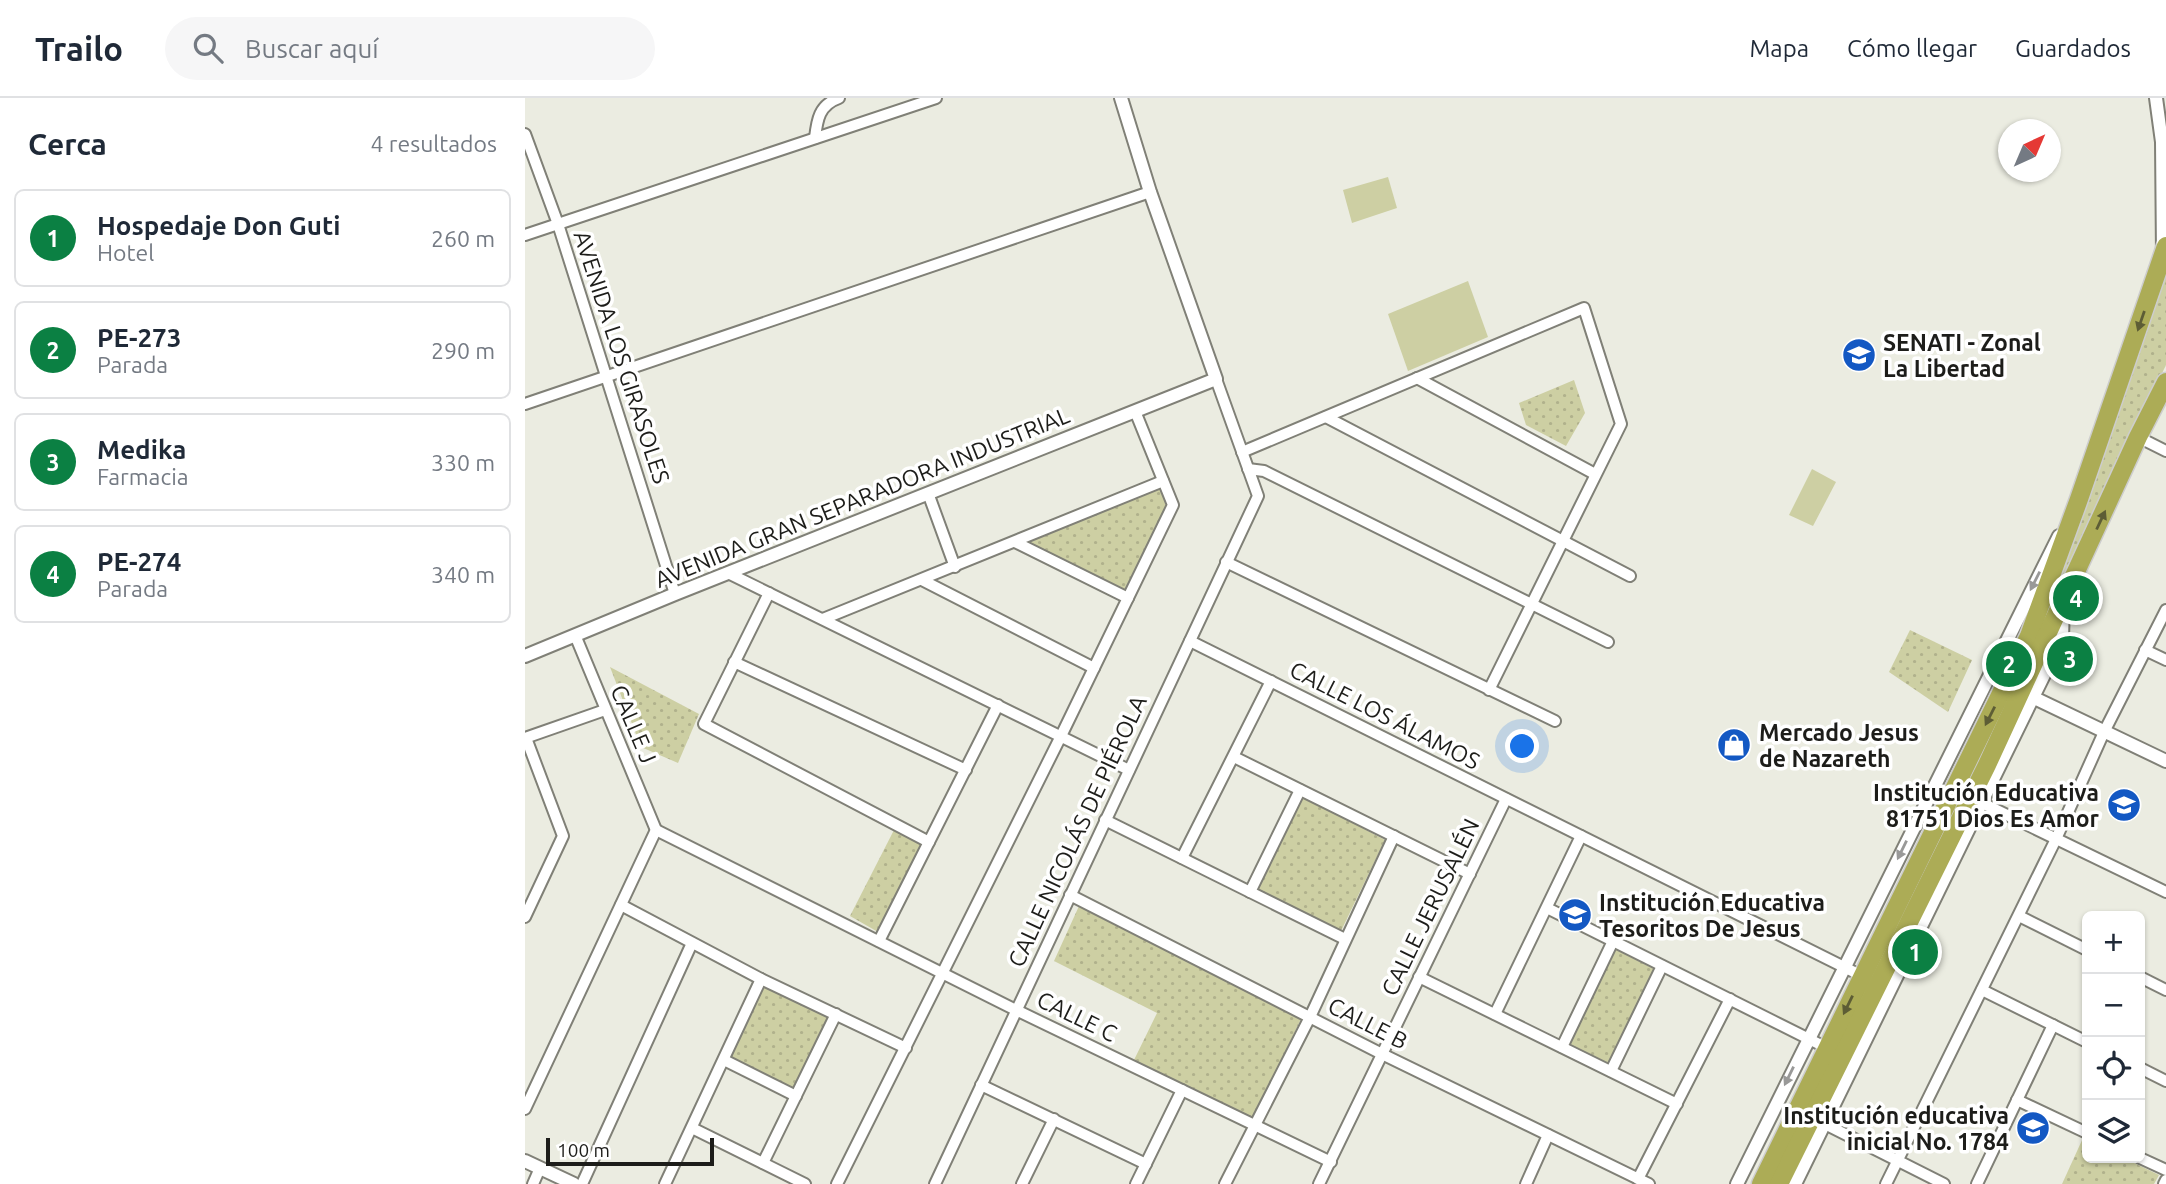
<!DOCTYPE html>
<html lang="es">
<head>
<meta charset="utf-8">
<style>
	body { margin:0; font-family:Ubuntu,sans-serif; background:#f6f6f7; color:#1f2937 }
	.controls { position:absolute; right:21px; bottom:21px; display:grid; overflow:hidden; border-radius:10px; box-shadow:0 2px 5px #0004 }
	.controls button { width:63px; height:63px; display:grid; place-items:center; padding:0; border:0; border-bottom:2px solid #e0e1e3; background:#fff; color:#1f2937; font:35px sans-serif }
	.compass { position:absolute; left:1473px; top:21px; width:63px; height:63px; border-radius:50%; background:#fff; box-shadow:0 2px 5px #0004; rotate:44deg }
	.scale { position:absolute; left:21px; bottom:18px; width:168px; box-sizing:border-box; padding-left:7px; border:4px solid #1d1d1a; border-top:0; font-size:19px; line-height:24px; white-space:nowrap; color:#1d1d1a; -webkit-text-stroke:5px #fff; paint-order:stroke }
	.you { position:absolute; left:998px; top:649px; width:24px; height:24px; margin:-18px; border:5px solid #fff; border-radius:50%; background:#1a73e8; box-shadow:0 0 0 10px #1a73e833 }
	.badge { display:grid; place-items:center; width:46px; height:46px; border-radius:50%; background:#0b8043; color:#fff; font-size:23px; font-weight:700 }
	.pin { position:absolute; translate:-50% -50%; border:4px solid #fff; box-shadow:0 2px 7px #0006 }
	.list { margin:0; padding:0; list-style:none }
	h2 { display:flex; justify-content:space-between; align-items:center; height:91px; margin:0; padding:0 28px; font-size:30px }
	h2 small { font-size:23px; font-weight:400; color:#747a83 }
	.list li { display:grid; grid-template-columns:46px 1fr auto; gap:21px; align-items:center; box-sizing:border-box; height:98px; margin:0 14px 14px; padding:0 14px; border:2px solid #e0e1e3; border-radius:10px }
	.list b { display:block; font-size:26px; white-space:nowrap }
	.list p { margin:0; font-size:23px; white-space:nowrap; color:#747a83 }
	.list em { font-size:23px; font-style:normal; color:#747a83 }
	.icon { flex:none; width:38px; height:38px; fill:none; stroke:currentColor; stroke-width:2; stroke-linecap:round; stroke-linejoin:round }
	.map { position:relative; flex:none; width:1641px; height:1086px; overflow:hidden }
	header { display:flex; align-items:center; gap:42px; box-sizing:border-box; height:98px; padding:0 35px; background:#fff; border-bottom:2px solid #e0e1e3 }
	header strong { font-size:33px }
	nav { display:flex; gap:38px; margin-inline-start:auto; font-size:24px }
	.search { width:490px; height:63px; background:#f6f6f7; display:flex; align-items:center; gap:18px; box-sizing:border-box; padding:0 24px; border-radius:38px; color:#747a83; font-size:26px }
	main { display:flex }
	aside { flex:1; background:#fff }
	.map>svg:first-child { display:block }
</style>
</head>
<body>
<header>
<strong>Trailo</strong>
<div class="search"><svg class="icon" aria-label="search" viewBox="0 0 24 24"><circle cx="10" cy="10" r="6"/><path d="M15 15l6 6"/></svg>Buscar aquí</div>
<nav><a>Mapa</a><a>Cómo llegar</a><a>Guardados</a></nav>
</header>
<main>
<aside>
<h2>Cerca<small>4 resultados</small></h2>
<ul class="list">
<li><span class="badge">1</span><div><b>Hospedaje Don Guti</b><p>Hotel</p></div><em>260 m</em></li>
<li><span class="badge">2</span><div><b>PE-273</b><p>Parada</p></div><em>290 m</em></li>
<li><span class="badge">3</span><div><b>Medika</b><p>Farmacia</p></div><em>330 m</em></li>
<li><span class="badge">4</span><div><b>PE-274</b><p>Parada</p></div><em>340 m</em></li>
</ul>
</aside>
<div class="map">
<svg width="1641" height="1086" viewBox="0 0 1641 1086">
	<defs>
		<pattern id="grass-dots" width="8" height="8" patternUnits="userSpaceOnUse" patternTransform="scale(1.75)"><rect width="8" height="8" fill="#cdcfa3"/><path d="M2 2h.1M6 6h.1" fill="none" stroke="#b0b18c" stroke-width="1.8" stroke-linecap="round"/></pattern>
	</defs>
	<rect width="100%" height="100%" fill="#ebece1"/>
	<!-- grass -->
	<g fill="url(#grass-dots)">
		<path d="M1641,169V267L1517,523Z"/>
		<path d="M1049,282L1060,315L1041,348L1001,327L994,305Z"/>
		<path d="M635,389L643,409L602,493L499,444Z"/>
		<path d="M1385,532L1447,562L1423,614L1364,574Z"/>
		<path d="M85,569L174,616L153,665L116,649Z"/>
		<path d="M777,698L860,742L816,833L731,792Z"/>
		<path d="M369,732L398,747L353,834L325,818Z"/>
		<path d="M554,808L777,919L727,1022L609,962L632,915L529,863Z"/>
		<path d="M1090,851L1129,871L1083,967L1043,947Z"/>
		<path d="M238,887L304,919L267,992L204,960Z"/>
		<path d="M1558,1040L1562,1042V1060H1599L1634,1077L1629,1086H1537Z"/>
	</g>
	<!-- pitch -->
	<g fill="#cdcfa3">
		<path d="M863,79L872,110L827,125L818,92Z"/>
		<path d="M943,183L963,239L883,273L863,216Z"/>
		<path d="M1287,371L1311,384L1288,428L1264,417Z"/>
	</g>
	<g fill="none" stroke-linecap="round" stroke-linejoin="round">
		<!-- minor casing -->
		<g stroke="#808077" stroke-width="14">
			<g id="minor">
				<path d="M0,36L33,126L150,496"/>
				<path d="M290,40C292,22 294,7 314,0"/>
				<path d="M0,137L411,0"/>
				<path d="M892,280L1070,376"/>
				<path d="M0,306L625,94"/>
				<path d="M801,319L1105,478"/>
				<path d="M1613,339L1641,353"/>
				<path d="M717,354L1059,210L1096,326L964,592"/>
				<path d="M723,371L739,373L1083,544"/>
				<path d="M403,395L430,469"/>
				<path d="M490,444L603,500"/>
				<path d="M701,464L1030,623"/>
				<path d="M203,475L604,672"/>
				<path d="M397,482L569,570"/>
				<path d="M244,495L179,626L404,744"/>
				<path d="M298,521L638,383"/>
				<path d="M50,537L131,732"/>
				<path d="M665,543L1337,878"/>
				<path d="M1620,552L1641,562"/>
				<path d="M209,564L441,672"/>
				<path d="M0,640L80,612"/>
				<path d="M709,659L945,776"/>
				<path d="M1451,702L1641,794"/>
				<path d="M580,722L820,841"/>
				<path d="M131,732L491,912L806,1064"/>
				<path d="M657,760L746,583"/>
				<path d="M725,794L775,692"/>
				<path d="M545,797L857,956L1124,1086"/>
				<path d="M96,807L236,881L381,950"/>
				<path d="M1022,810L1302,950"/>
				<path d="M1494,818L1562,852"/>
				<path d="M0,819L38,738L1,640"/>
				<path d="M354,843L473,607"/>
				<path d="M894,879L1152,1006"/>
				<path d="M1615,879L1641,892"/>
				<path d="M1457,892L1562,944"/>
				<path d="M970,916L1056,738"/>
				<path d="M1037,949L1088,843"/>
				<path d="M199,962L271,998"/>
				<path d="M1615,970L1641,983"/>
				<path d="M1086,973L1137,868"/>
				<path d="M456,987L621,1066"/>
				<path d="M1492,1002L1562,1035"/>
				<path d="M0,1011L131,732"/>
				<path d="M1294,1023L1419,1086"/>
				<path d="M167,1030L280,1086"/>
				<path d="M1615,1060L1641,1072"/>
				<path d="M238,1065L311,916"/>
				<path d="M1113,1081L1205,901"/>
				<path d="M8,1086L15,1070"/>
				<path d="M57,1086L167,845"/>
				<path d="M140,1086L236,881"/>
				<path d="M312,1086L536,638L648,407L610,313"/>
				<path d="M410,1086L733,398L691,281"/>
				<path d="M497,1086L529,1021"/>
				<path d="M611,1086L657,992"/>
				<path d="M700,1086L785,919L869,738"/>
				<path d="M794,1086L981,701"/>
				<path d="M1001,1086L1023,1037"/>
				<path d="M1361,1086L1531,741L1579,634L1641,512"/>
				<path d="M1452,1086L1528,927"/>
				<path d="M1639,1086L1641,1082"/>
			</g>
		</g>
		<!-- tertiary casing -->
		<g stroke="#808077" stroke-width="16">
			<g id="tertiary">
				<path d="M1631,0L1637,44L1638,157"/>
				<path d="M0,558L150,496L691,281L625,94L596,0"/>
				<path d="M1503,597L1641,663"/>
				<path d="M0,1063L49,1086"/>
				<path d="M1212,1086L1534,438"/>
				<path d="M1270,1086L1537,540L1538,508"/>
			</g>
		</g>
		<!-- trunk casing -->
		<g stroke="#cdcdcd" stroke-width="21">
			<g id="trunk">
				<path d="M1236,1086L1504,538L1554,401L1641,148"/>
				<path d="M1254,1086L1462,667L1613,339L1641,284"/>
			</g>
		</g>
		<!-- minor -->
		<use href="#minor" stroke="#fff" stroke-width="10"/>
		<!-- tertiary -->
		<use href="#tertiary" stroke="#fff" stroke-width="12"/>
		<!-- trunk -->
		<use href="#trunk" stroke="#acac56" stroke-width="18"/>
	</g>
	<!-- one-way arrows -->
	<defs><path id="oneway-solid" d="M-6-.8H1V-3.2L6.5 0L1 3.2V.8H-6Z" transform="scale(1.75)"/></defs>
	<g fill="#5d5d35">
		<use href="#oneway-solid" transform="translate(1616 223) rotate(109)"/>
		<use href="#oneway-solid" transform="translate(1576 422) rotate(-65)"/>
		<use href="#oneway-solid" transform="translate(1465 618) rotate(117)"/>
		<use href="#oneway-solid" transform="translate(1323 907) rotate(116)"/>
	</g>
	<g fill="#999998">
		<use href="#oneway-solid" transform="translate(1510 483) rotate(117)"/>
		<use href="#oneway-solid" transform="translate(1377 752) rotate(116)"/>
		<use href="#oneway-solid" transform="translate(1264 978) rotate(116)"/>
	</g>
	<!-- icons -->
	<defs>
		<g id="university-disc" transform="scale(1.75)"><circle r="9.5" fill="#1358c3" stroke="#fff"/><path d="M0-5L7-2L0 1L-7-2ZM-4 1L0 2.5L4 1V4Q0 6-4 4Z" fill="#fff"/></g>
		<g id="shop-disc" transform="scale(1.75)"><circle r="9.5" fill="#1358c3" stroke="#fff"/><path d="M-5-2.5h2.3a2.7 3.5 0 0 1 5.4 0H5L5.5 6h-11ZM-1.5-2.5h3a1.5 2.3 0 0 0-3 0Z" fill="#fff"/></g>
		<g id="school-disc" transform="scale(1.75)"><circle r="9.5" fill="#1358c3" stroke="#fff"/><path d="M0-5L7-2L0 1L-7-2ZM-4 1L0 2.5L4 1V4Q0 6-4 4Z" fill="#fff"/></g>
	</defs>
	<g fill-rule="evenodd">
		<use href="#university-disc" x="1334" y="257"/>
		<use href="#shop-disc" x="1209" y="647"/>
		<use href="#school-disc" x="1599" y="707"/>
		<use href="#school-disc" x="1050" y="817"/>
		<use href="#school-disc" x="1508" y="1030"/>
	</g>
	<g text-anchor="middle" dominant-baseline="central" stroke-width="7" stroke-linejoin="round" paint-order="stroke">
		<!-- poi labels -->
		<g font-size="23" font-weight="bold" fill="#1d1d1a" stroke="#fff" text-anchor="start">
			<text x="1358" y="244">SENATI - Zonal<tspan x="1358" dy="26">La Libertad</tspan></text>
			<text x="1234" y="634">Mercado Jesus<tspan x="1234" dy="26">de Nazareth</tspan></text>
			<text x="1574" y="694" text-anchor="end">Institución Educativa<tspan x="1574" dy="26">81751 Dios Es Amor</tspan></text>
			<text x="1074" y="804">Institución Educativa<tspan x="1074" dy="26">Tesoritos De Jesus</tspan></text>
			<text x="1484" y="1017" text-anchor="end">Institución educativa<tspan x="1484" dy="26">inicial No. 1784</tspan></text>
		</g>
		<!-- street labels -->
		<g font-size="23" fill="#1d1d1a" stroke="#fff">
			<text transform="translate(97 259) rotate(72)">AVENIDA LOS GIRASOLES</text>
			<text transform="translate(337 399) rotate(-22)">AVENIDA GRAN SEPARADORA INDUSTRIAL</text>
			<text transform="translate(860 617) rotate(27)">CALLE LOS ÁLAMOS</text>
			<text transform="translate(109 626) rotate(67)">CALLE J</text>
			<text transform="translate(552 733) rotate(-65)">CALLE NICOLÁS DE PIÉROLA</text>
			<text transform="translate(905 809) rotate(-64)">CALLE JERUSALÉN</text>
			<text transform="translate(552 918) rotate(26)">CALLE C</text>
			<text transform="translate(843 925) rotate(27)">CALLE B</text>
		</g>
	</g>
</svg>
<div class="controls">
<button>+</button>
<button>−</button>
<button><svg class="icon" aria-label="locate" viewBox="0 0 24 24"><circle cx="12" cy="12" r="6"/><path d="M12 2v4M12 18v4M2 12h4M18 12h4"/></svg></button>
<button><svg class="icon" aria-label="layers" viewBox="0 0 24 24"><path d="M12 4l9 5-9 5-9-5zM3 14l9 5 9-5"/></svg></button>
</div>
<svg class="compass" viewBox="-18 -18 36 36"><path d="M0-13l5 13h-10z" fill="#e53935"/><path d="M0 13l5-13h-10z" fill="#747a83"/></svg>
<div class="scale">100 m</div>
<div class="you"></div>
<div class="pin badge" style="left:1390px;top:854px">1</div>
<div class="pin badge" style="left:1484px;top:566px">2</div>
<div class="pin badge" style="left:1545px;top:561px">3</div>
<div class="pin badge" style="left:1551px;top:500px">4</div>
</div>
</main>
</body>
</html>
